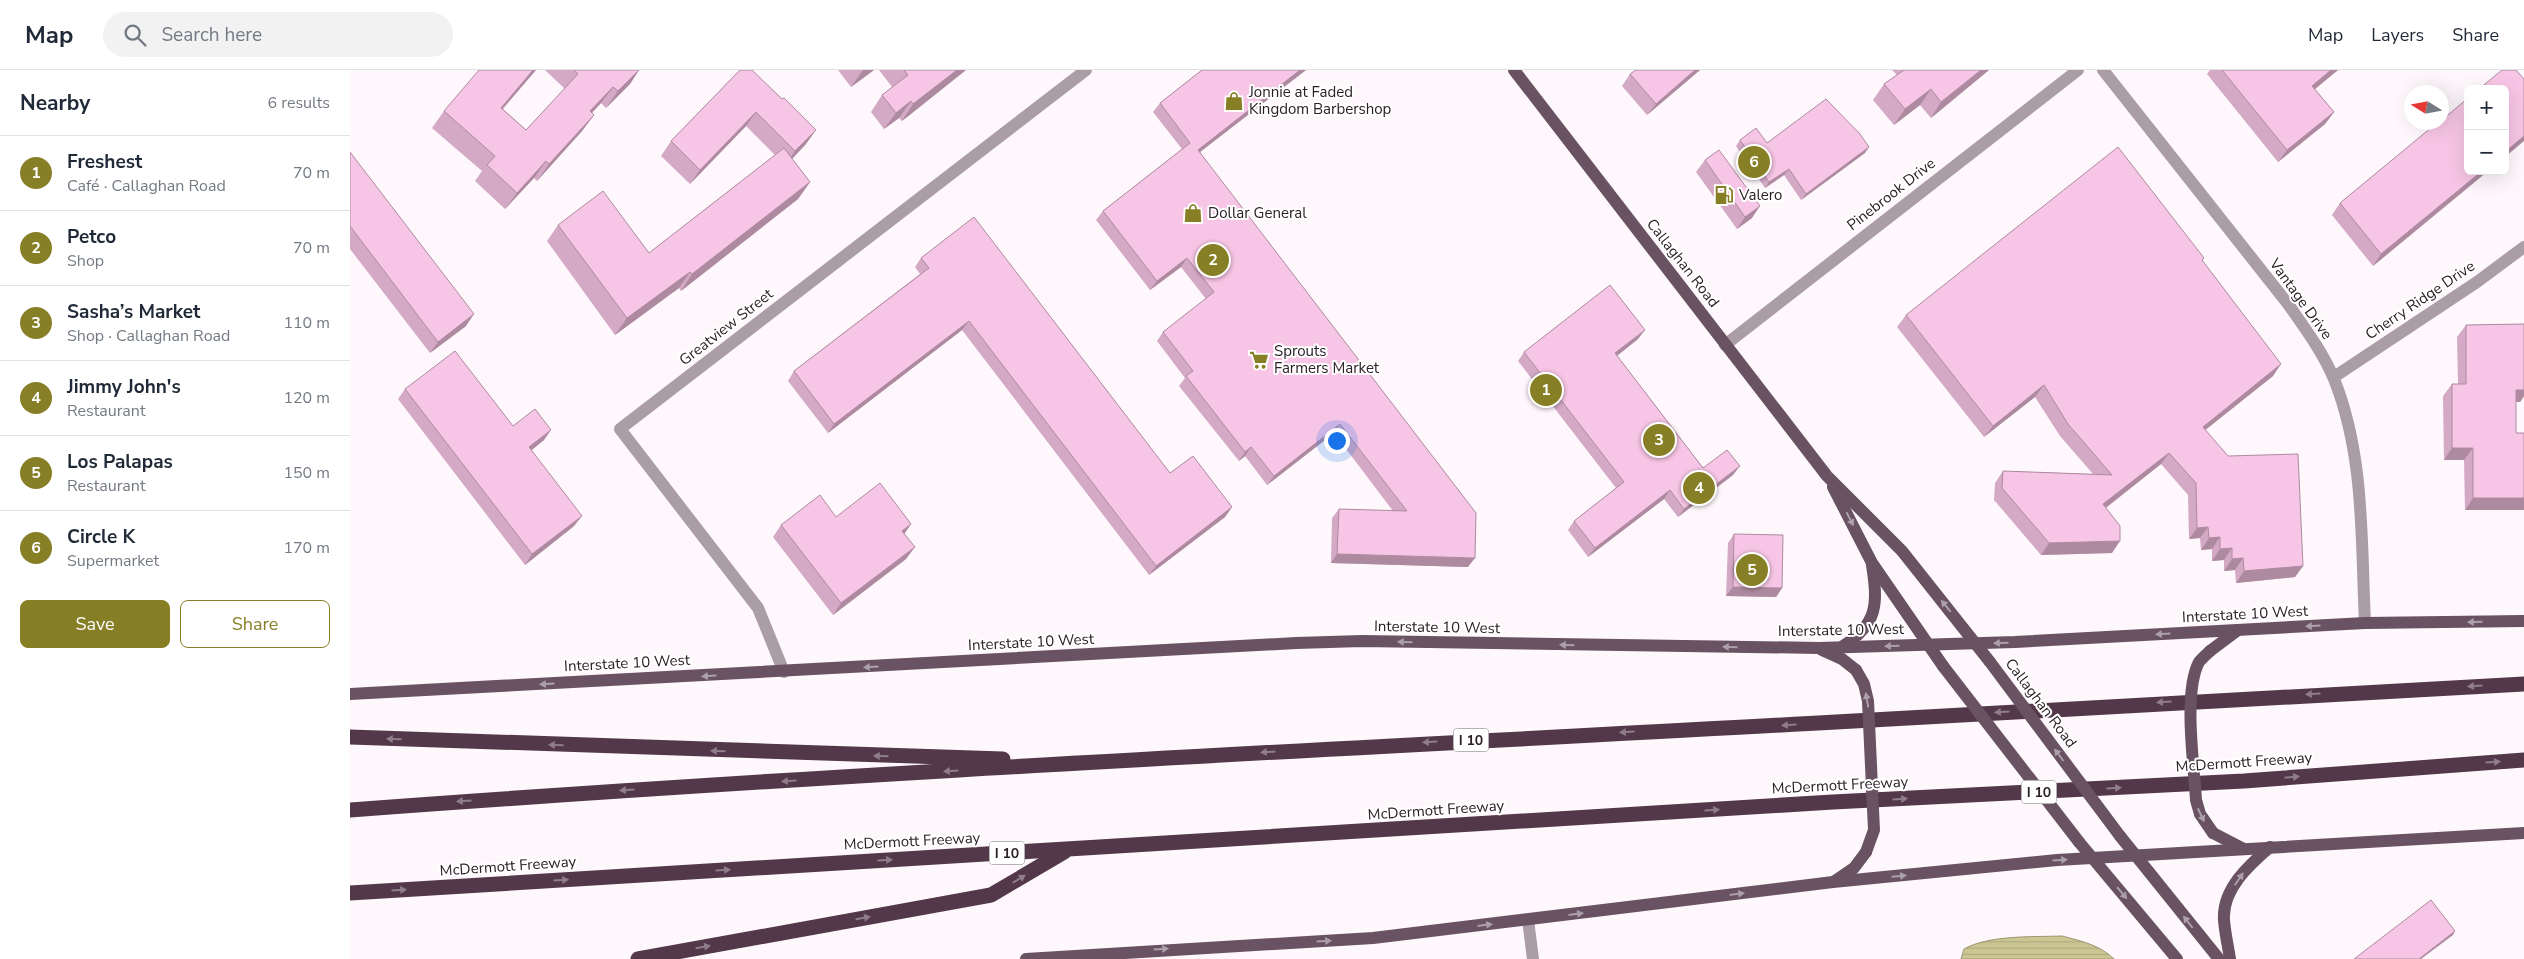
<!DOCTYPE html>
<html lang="en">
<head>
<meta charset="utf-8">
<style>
	body { margin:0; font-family:"Nunito Sans",sans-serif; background:#f2f2f3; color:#1f2937 }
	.controls { position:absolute; right:15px; top:15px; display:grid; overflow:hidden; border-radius:8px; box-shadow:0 5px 20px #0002 }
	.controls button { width:45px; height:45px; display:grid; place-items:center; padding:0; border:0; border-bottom:1px solid #e0e1e3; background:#fff; color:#1f2937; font:25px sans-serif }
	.compass { position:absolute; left:2054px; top:15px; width:45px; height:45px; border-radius:50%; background:#fff; box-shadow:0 5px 20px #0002; rotate:281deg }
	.you { position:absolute; left:986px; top:370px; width:18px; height:18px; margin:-12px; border:4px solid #fff; border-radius:50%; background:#1a73e8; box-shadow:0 0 0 8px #1a73e833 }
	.badge { display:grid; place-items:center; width:32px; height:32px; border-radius:50%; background:#877f26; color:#fff; font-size:16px; font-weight:700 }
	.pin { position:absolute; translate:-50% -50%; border:2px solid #fff; box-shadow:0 1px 5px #0006 }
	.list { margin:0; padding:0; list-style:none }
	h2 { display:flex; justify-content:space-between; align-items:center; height:65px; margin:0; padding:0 20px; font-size:21px }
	h2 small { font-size:16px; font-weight:400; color:#747a83 }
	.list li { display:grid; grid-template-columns:32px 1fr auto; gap:15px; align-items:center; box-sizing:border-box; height:75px; padding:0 20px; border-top:1px solid #e0e1e3 }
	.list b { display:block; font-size:19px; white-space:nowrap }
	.list p { margin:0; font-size:16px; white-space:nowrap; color:#747a83 }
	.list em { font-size:16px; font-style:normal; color:#747a83 }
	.actions { display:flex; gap:10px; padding:15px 20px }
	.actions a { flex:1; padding:11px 0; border:1px solid #877f26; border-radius:8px; text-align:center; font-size:18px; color:#877f26 }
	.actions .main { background:#877f26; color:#fff }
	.icon { flex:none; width:28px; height:28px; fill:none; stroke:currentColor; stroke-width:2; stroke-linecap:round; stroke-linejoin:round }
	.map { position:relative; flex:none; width:2174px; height:889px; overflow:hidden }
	header { display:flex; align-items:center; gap:30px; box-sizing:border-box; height:70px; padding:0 25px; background:#fff; border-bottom:1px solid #e0e1e3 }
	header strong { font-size:24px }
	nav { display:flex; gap:28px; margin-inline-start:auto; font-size:18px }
	.search { width:350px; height:45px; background:#f2f2f3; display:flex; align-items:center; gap:12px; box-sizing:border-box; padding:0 18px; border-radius:28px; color:#747a83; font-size:19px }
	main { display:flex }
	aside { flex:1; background:#fff }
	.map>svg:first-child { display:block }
</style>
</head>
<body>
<header>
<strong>Map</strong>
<div class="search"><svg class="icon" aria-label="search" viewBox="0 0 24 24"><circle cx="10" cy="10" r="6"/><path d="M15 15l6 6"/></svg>Search here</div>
<nav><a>Map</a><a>Layers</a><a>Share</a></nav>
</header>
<main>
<aside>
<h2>Nearby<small>6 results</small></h2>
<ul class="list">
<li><span class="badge">1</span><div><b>Freshest</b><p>Café · Callaghan Road</p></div><em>70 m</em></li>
<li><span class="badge">2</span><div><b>Petco</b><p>Shop</p></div><em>70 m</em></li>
<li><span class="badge">3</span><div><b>Sasha’s Market</b><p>Shop · Callaghan Road</p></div><em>110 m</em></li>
<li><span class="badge">4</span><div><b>Jimmy John's</b><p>Restaurant</p></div><em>120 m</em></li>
<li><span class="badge">5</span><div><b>Los Palapas</b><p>Restaurant</p></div><em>150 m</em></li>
<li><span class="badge">6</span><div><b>Circle K</b><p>Supermarket</p></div><em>170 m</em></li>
</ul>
<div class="actions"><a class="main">Save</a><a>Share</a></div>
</aside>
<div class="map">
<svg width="2174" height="889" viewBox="0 0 2174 889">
	<defs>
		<pattern id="water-rules" width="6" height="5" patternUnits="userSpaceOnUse" patternTransform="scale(1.25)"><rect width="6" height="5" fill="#ccc792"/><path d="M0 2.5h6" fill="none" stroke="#afab7e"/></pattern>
	</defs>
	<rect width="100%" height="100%" fill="#fef8fc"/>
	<!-- water -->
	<path fill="url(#water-rules)" stroke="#9c9572" d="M1712,866C1731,871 1750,875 1764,889H1611L1614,879C1639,865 1683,867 1712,866Z"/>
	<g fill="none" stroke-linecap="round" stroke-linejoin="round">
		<!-- minor -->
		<g stroke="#ab9da6" stroke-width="12">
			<path d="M1753,0L1938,234C1954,257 1973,282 1984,309C2015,386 2011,472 2015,553"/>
			<path d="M1375,275L1728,0"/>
			<path d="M1984,307L2127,212L2174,177"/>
			<path d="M434,602L408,538L270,359L736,0"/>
			<path d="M1178,850L1183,889"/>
		</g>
		<!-- major -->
		<g stroke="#695261" stroke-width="12">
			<path d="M1164,0L1477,406L1552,481L1640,592"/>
			<path d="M1483,417L1522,493L1593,596"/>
			<path d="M1493,576C1528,554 1528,534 1522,495"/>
			<path d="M1472,580L1492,589L1506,600"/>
			<path d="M1860,581L1888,560"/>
			<path d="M0,624L946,573L1012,571L1469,578L1665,572L2015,553L2174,551"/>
			<path d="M1863,763L1892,778"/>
			<path d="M1770,766L1869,889"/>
			<path d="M1729,772L1827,889"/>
			<path d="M1485,811L1504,798L1516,782"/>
			<path d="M676,889L1023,868L1483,812L1707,790L2174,763"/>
			<path d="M1880,889C1878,876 1875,863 1874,850C1872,819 1899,795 1920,777"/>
		</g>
		<!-- highway -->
		<g stroke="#523849" stroke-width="15">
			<path d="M0,667L653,689"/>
			<path d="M0,740C495,703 990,679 1486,652C1715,640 1944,625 2174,614"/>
			<path d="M0,823L1483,732L1894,711L2174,690"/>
			<path d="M288,889L641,825L714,782"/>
		</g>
		<!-- major-bridge -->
		<g stroke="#695261" stroke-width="12">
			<path d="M1860,581C1857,584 1852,588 1849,592C1833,622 1844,695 1846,730L1850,744L1863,763"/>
			<path d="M1640,592L1770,766"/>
			<path d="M1593,596L1729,772"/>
			<path d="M1506,600L1514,614L1518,631L1524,760L1516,782"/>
		</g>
	</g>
	<!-- wall -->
	<g fill="#d4a9c5">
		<path d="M186,0L153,39L176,60L215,19L195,0H289L280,14L256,38L251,33L242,43L244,45L232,61L187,111L184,108L155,139L125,111L132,101L82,58L94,41Z"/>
		<path d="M390,0L456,74L442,89L460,112L448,129L331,221L329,218L265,265L197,171L208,155L299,183L425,85L396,56L340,114L311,86L321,71Z"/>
		<path d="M488,0H524L501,17Z"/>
		<path d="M529,0H616L552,51L549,48L534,59L521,42L532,25L542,17Z"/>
		<path d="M852,0H956L850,82L1118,497L981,493L982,448L989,439L1043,441L984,363L917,415L895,386L889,391L829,316L835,308L807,271L813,262L856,229L831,197L800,220L746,150L753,141L832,79L803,42L810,33Z"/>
		<path d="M1286,0H1350L1297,45L1272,16L1280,4Z"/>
		<path d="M1542,0H1639L1581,48L1570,35L1544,55L1523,30L1534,14L1547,5Z"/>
		<path d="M1860,0H1988L1965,19L1984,42L1975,54L1928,92L1857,4Z"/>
		<path d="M1390,70L1417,73L1515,83L1451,130L1434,105L1415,118L1386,76Z"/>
		<path d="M0,82L116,256L80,283L0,179Z"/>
		<path d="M1355,90L1402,148L1387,159L1346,102Z"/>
		<path d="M2118,101H2138L2023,196L1982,145L1990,133Z"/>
		<path d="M571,188L820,403L882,437L875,447L799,505L612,260L478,363L438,311L444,301L570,204L565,197Z"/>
		<path d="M1852,190L1923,306L1855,360L1953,496L1945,507L1886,513L1885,500L1874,501V490L1862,491V479L1851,480L1850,468L1839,469L1838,425L1811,394L1756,438L1762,483L1691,485L1644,430L1645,413L1653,401L1743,404L1710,366L1685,327L1634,367L1547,257L1556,245Z"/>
		<path d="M2174,254V326L2170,332H2166V363H2174L2115,440L2114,390H2094L2093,326L2102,314H2108L2107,267L2116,255Z"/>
		<path d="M1288,269L1267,286L1353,398L1383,405L1328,447L1314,429L1238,487L1218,460L1224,451L1266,418L1168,291L1174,282Z"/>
		<path d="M55,319L163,356L194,370L181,380L224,456L175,495L48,329Z"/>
		<path d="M486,447L561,454L554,463L556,489L483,545L423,467L431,455Z"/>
		<path d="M1384,464L1432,518L1426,527L1376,526L1378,473Z"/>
	</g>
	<!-- shaded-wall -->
	<g fill="#ad8aa0">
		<path d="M183,0H186L139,54L151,38Z"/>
		<path d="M289,0L280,14L256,38L268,21Z"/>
		<path d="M513,0H524L501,17Z"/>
		<path d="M607,0H616L552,51L563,34Z"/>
		<path d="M950,0H956L841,89L848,80Z"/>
		<path d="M1345,0H1350L1297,45L1306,34Z"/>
		<path d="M1631,0H1639L1581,48L1591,32Z"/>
		<path d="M1981,0H1988L1954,28L1962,16Z"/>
		<path d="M263,17L251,33L228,57L240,41Z"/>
		<path d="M1581,19L1570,35L1544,55L1555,39Z"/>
		<path d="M561,31L549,48L534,59L546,43Z"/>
		<path d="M406,42L396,56L340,114L350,100Z"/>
		<path d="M1984,42L1975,54L1928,92L1937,80Z"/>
		<path d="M244,45L232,61L187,111L199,94Z"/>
		<path d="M466,60L456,74L435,96L445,81Z"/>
		<path d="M2174,66V71L2155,87V82Z"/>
		<path d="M1519,77L1515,83L1451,130L1456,124Z"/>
		<path d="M196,91L184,108L155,139L167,123Z"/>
		<path d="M1439,99L1434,105L1415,118L1419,112Z"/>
		<path d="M2132,101H2138L2023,196L2031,184Z"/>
		<path d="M460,112L448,129L331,221L342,204Z"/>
		<path d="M1410,136L1402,148L1387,159L1395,147Z"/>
		<path d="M837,188L831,197L800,220L807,211Z"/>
		<path d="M340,202L329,218L265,265L277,248Z"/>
		<path d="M124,244L116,256L80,283L88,272Z"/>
		<path d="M619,251L612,260L478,363L484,354Z"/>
		<path d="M1295,260L1288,269L1259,292L1265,283Z"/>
		<path d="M1931,294L1923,306L1844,369L1853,357Z"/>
		<path d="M1694,315L1685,327L1634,367L1643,356Z"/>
		<path d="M2166,320H2174V326L2170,332H2157Z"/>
		<path d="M990,354L984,363L917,415L924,406Z"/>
		<path d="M201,360L194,370L172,388L179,377Z"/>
		<path d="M901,377L895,386L889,391L895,382Z"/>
		<path d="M2102,378H2123L2114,390H2094Z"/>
		<path d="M1819,383L1811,394L1745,446L1753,434Z"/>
		<path d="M1390,396L1383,405L1328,447L1334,439Z"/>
		<path d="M1320,420L1314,429L1238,487L1245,478Z"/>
		<path d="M2123,428H2174V440H2115Z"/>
		<path d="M882,437L875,447L799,505L806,496Z"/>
		<path d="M232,446L224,456L175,495L182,484Z"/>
		<path d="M561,454L553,466L552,461Z"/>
		<path d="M1858,457L1850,468L1839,469L1847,458Z"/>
		<path d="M1870,467L1862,479L1851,480L1859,468Z"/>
		<path d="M1770,471L1762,483L1691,485L1699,473Z"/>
		<path d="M565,477L556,489L483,545L491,533Z"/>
		<path d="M1882,478L1874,490L1862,491L1870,479Z"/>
		<path d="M987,484L1125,488L1118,497L981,493Z"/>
		<path d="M1893,488L1885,500L1874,501L1882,489Z"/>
		<path d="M1953,496L1945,507L1886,513L1894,501Z"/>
		<path d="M1383,517L1432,518L1426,527L1376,526Z"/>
		<path d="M2105,861L2103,865L2071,889H2069Z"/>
	</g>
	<!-- building -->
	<g fill="#f7c5e5" stroke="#ad8aa0">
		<path d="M129,0H183L151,38L176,60L228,4L224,0H289L268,21L263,17L240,41L244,45L199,94L196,91L167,123L137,95L145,86L94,41Z"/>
		<path d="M390,0H402L432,29L434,28L466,60L445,81L406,42L350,100L321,71Z"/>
		<path d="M554,0H607L563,34L561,31L546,43L532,25L558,5Z"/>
		<path d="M852,0H950L848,80L1126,443L1125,488L987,484L989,439L1057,441L990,354L924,406L901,377L895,382L836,306L843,301L813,262L864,222L837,188L807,211L753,141L840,73L810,33Z"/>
		<path d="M1286,0H1345L1306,34L1280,4Z"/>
		<path d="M1554,0H1631L1591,32L1581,19L1555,39L1534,14Z"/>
		<path d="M1872,0H1981L1962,16L1984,42L1937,80Z"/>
		<path d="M2152,0H2166L2174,9V66L2155,82V19H2129Z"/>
		<path d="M2118,28V101H2132L2031,184L1990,133L2088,52H2092V50Z"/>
		<path d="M1476,29L1510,64L1519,77L1456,124L1439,99L1419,112L1390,70L1406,58L1417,73Z"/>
		<path d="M1768,77L1854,188L1852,190L1931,294L1853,357L1878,386L1948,384L1953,496L1894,501L1893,488L1882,489V478L1870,479V467L1859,468L1858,457L1847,458L1846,413L1819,383L1753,434L1770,456V471L1699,473L1652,418L1653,401L1762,405L1718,354L1694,315L1643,356L1556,245Z"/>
		<path d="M434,78L460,112L342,204L340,202L277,248L208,155L253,121L299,183Z"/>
		<path d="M1369,80L1410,136L1395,147L1355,90Z"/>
		<path d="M0,82L124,244L88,272L0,156Z"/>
		<path d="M624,147L820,403L843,386L882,437L806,496L619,251L484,354L444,301L579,198L571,188Z"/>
		<path d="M1260,215L1295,260L1265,283L1353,398L1377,380L1390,396L1334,439L1320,420L1245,478L1224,451L1274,412L1174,282Z"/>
		<path d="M2174,254V320H2166V363H2174V428H2123V378H2102V314H2116V255Z"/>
		<path d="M105,281L163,356L185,339L201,360L179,377L232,446L182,484L55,319Z"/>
		<path d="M530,413L561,454L552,461L565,477L491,533L431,455L470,425L486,447Z"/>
		<path d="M1384,464L1433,465L1432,518L1383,517Z"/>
		<path d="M2081,830L2105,861L2069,889H2004Z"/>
	</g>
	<!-- one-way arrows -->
	<defs><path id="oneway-solid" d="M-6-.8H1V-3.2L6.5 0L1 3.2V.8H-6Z" transform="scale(1.25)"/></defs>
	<g fill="#aca0a8">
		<use href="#oneway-solid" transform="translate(1500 449) rotate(63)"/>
		<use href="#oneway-solid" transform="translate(1596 536) rotate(-129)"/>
		<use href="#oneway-solid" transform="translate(2125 552) rotate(179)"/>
		<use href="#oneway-solid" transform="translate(1963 556) rotate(177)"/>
		<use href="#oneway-solid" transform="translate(1813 564) rotate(177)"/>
		<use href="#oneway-solid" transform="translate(1055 572) rotate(-179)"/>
		<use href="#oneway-solid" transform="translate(1651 573) rotate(178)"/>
		<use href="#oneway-solid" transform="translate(1217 575) rotate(-179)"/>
		<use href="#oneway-solid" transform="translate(1542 576) rotate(179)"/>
		<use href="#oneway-solid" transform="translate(1380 577) rotate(-179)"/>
		<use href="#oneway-solid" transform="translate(521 597) rotate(177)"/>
		<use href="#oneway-solid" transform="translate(359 606) rotate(177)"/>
		<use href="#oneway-solid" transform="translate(197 614) rotate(177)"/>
		<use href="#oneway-solid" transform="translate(1517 630) rotate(-100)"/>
		<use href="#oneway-solid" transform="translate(1709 685) rotate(-127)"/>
		<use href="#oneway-solid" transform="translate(1851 745) rotate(65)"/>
		<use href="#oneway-solid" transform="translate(1710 790) rotate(-4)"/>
		<use href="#oneway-solid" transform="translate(1549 806) rotate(-5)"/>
		<use href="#oneway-solid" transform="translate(1889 809) rotate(-56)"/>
		<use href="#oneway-solid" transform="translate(1772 823) rotate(50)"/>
		<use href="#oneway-solid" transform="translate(1387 824) rotate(-7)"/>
		<use href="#oneway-solid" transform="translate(1226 844) rotate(-7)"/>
		<use href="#oneway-solid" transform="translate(1838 852) rotate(-128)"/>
		<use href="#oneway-solid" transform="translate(1135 855) rotate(-7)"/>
		<use href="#oneway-solid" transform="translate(974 871) rotate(-3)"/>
		<use href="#oneway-solid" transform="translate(811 879) rotate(-3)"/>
	</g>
	<g fill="#8f7e89">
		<use href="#oneway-solid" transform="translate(2125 616) rotate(177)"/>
		<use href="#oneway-solid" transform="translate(1963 624) rotate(177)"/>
		<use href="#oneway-solid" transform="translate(1814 632) rotate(177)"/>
		<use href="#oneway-solid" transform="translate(1652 642) rotate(177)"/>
		<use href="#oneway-solid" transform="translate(1439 655) rotate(177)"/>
		<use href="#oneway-solid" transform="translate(1277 662) rotate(177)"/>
		<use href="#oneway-solid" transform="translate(44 669) rotate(-178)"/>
		<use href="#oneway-solid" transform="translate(1080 672) rotate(177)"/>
		<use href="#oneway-solid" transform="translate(206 675) rotate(-178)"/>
		<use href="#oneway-solid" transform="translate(368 681) rotate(-178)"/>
		<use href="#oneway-solid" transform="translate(918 682) rotate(177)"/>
		<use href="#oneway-solid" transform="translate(531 686) rotate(-178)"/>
		<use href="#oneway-solid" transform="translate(2143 692) rotate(-3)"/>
		<use href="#oneway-solid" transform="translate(601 701) rotate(177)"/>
		<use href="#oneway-solid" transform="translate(1942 707) rotate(-5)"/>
		<use href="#oneway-solid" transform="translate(439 711) rotate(177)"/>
		<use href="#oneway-solid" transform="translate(1764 718) rotate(-3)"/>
		<use href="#oneway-solid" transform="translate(277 720) rotate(177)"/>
		<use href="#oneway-solid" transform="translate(1550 729) rotate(-3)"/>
		<use href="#oneway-solid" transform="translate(114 731) rotate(176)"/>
		<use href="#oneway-solid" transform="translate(1362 740) rotate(-3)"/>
		<use href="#oneway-solid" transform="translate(535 790) rotate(-4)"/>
		<use href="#oneway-solid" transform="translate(373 800) rotate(-4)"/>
		<use href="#oneway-solid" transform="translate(669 809) rotate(-31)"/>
		<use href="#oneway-solid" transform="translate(211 810) rotate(-4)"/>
		<use href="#oneway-solid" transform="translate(49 820) rotate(-4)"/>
		<use href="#oneway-solid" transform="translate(513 848) rotate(-10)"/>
		<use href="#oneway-solid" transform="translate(353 877) rotate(-10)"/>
	</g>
	<!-- icons -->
	<defs>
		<g id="shop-bare" transform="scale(1.5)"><path d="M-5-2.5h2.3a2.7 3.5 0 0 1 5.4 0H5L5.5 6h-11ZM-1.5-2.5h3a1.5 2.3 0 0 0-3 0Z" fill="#877f26" stroke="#fff" stroke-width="2.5" paint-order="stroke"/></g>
		<g id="fuel-bare" transform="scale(1.5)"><path d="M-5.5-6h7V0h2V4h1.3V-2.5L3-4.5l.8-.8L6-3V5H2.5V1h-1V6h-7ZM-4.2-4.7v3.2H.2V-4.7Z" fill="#877f26" stroke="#fff" stroke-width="2.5" paint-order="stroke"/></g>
		<g id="supermarket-bare" transform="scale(1.5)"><path d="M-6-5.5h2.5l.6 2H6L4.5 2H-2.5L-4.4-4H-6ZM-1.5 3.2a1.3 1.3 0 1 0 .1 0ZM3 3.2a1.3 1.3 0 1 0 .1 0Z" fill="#877f26" stroke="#fff" stroke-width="2.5" paint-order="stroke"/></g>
	</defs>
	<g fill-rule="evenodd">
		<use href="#shop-bare" x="884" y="31"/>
		<use href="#fuel-bare" x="1374" y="125"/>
		<use href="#shop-bare" x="843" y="143"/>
		<use href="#supermarket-bare" x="909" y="290"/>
	</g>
	<g text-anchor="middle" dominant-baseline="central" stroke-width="4" stroke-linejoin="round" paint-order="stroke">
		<!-- shield labels -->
		<g fill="#fff" stroke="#6b6368" stroke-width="1">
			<rect x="1103.5" y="658.5" width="35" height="23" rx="4"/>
			<rect x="1671.5" y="710.5" width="35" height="23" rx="4"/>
			<rect x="639.5" y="771.5" width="35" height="23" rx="4"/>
		</g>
		<g font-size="14" font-weight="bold" fill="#2c2028">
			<text x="1121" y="670">I 10</text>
			<text x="1689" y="722">I 10</text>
			<text x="657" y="783">I 10</text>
		</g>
		<!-- poi labels -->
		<g font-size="15" fill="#2c2028" stroke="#fff" text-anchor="start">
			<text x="899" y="22">Jonnie at Faded<tspan x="899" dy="17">Kingdom Barbershop</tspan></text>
			<text x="1389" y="125">Valero</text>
			<text x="858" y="143">Dollar General</text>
			<text x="924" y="281">Sprouts<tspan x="924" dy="17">Farmers Market</tspan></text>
		</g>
		<!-- street labels -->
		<g font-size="15" fill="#2c2028" stroke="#fff">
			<text transform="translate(1541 124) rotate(-38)">Pinebrook Drive</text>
			<text transform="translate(1333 193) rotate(52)">Callaghan Road</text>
			<text transform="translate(1951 229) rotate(54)">Vantage Drive</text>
			<text transform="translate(2070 230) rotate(-34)">Cherry Ridge Drive</text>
			<text transform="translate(376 257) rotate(-38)">Greatview Street</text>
			<text transform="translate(1895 544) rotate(-3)">Interstate 10 West</text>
			<text transform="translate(1087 557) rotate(1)">Interstate 10 West</text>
			<text transform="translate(1491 560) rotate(-1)">Interstate 10 West</text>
			<text transform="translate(681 572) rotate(-3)">Interstate 10 West</text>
			<text transform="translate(277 593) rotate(-3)">Interstate 10 West</text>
			<text transform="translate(1691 633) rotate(53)">Callaghan Road</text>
			<text transform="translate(1894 692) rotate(-4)">McDermott Freeway</text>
			<text transform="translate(1490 715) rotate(-3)">McDermott Freeway</text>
			<text transform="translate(1086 740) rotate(-4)">McDermott Freeway</text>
			<text transform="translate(562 771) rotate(-3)">McDermott Freeway</text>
			<text transform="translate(158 796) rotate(-4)">McDermott Freeway</text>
		</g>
	</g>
</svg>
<div class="controls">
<button>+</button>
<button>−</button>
</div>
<svg class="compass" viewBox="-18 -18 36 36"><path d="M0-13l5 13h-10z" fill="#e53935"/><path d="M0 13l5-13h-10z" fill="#747a83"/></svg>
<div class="you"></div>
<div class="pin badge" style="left:1196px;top:320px">1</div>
<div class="pin badge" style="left:863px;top:190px">2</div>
<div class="pin badge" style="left:1309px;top:370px">3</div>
<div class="pin badge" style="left:1349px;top:418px">4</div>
<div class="pin badge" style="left:1402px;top:500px">5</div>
<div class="pin badge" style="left:1404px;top:92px">6</div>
</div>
</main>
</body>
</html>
